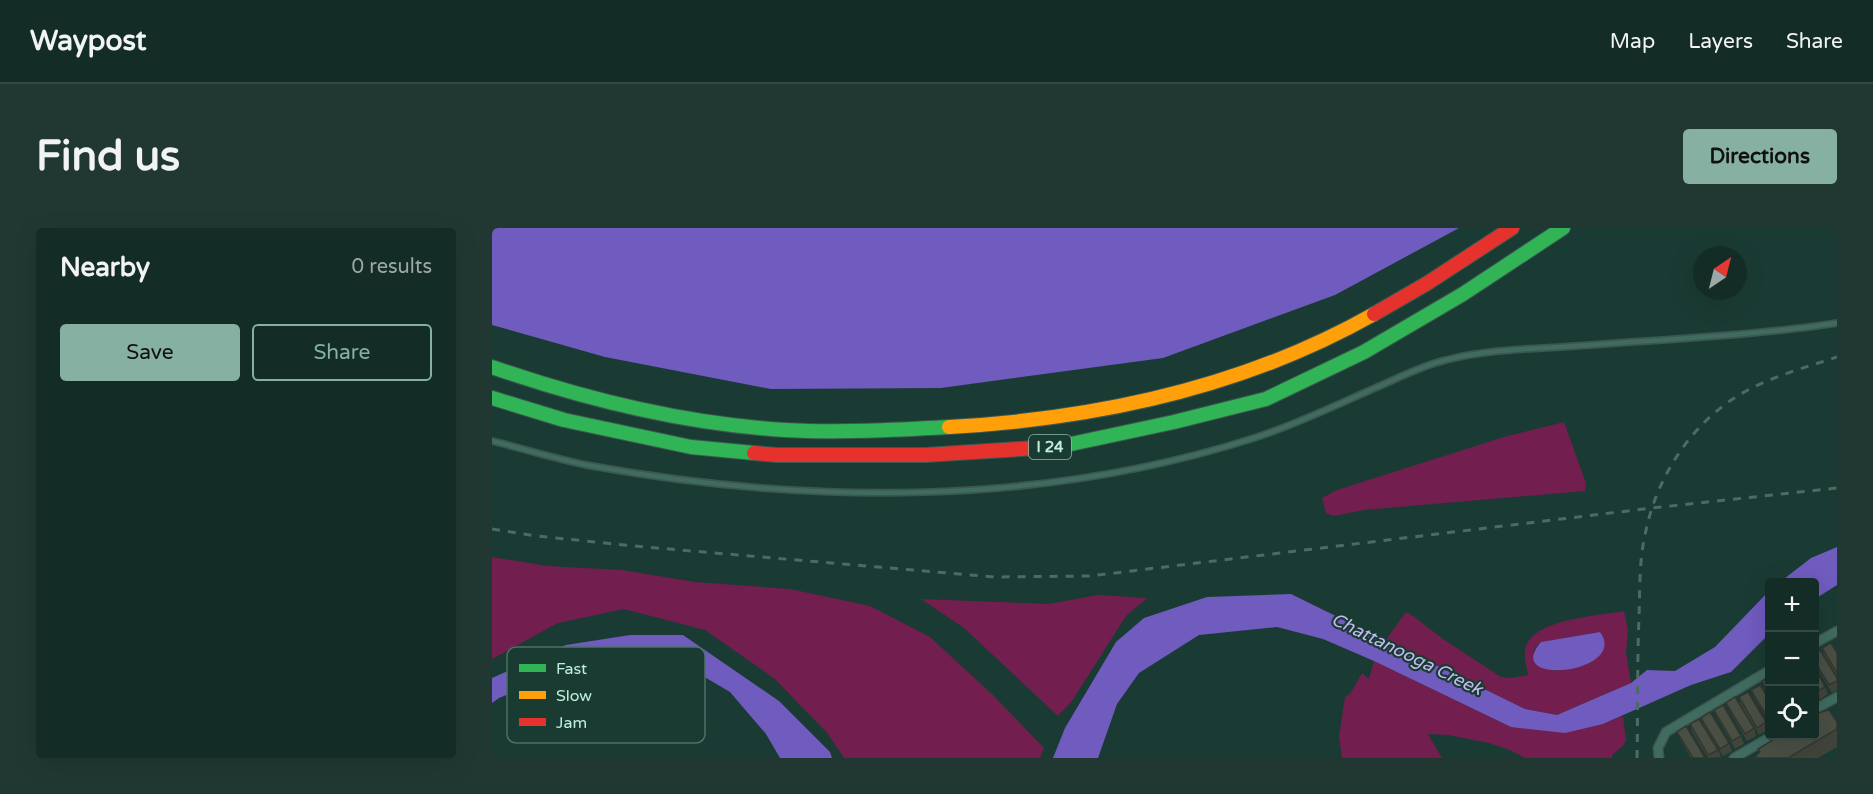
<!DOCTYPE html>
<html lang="en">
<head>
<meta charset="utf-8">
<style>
	body { margin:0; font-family:"Varela Round",sans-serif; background:#213832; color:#f1f3f6 }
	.controls { position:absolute; right:18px; bottom:18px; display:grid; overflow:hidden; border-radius:6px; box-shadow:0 6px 24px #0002 }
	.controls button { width:54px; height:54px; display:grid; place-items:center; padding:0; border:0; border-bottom:2px solid #334843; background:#142c26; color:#f1f3f6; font:30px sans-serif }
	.compass { position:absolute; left:1201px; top:18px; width:54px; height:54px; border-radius:50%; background:#142c26; box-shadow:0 6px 24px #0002; rotate:35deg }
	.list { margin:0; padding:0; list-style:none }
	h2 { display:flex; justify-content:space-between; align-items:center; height:78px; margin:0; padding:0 24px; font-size:26px }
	h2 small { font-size:20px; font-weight:400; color:#9da7a7 }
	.actions { display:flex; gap:12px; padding:18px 24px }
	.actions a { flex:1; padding:14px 0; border:2px solid #85b0a2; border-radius:6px; text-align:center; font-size:21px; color:#85b0a2 }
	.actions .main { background:#85b0a2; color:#111 }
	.icon { flex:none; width:33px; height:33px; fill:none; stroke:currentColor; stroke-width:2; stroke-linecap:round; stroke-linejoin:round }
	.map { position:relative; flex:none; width:1345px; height:530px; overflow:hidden; border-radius:6px }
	header { display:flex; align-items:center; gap:36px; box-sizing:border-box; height:84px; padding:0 30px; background:#142c26; border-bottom:2px solid #334843 }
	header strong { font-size:28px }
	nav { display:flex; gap:33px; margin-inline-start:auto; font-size:21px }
	.intro { display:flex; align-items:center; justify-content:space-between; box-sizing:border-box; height:144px; padding:0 36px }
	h1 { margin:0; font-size:42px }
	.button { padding:15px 27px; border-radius:6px; background:#85b0a2; color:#111; font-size:21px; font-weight:700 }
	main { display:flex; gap:36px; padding:0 36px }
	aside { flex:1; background:#142c26; border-radius:6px; box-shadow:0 6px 24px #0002 }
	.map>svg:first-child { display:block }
</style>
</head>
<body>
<header>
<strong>Waypost</strong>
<nav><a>Map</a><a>Layers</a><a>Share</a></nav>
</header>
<div class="intro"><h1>Find us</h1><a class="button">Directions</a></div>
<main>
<aside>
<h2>Nearby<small>0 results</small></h2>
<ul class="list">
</ul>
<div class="actions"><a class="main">Save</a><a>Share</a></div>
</aside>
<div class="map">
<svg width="1345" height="530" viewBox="0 0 1345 530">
	<rect width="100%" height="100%" fill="#1a3b33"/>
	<!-- green -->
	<g fill="#721e4f" fill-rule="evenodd">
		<path d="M1072,194L1094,255L1093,263L872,282L841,288L834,285L830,270L845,262L1012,209Z"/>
		<path d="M0,329L55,338L130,342L203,354L298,361L378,378L438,409L502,468L552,520L548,530H352L336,506L283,451L213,402L132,381L66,395L0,431Z"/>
		<path d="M606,367L655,370L634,388L580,473L566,488L472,400L429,371L556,376Z"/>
		<path d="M1132,383L1136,402L1134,424L1139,455L1065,487L1033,481L894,412L913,385H917L951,411L1009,449L1019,450L1036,447C1035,440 1032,430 1033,423C1037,390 1109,388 1132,383ZM1108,404L1100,434L1062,443L1041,423L1049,414Z"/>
		<path d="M882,433L1019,499L1111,496L1131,488L1134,513L1130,519L1120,527V530H1033L1018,522L997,515L956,507L936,506L950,530H850L847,509L853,469L858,466L870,445L877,451Z"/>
	</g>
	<!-- water -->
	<g fill="#705bbf">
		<path d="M0,0H967L843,67L671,130L449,160L279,161L113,129L0,97Z"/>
		<path d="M1345,319V357L1323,371L1322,355L1288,354L1319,330Z"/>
		<path d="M1277,363V406L1239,444L1199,457L1111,496L1073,505L1019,499L882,433L831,411L785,399L707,407L647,445L625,476L606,530H561L573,500L624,414L652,390L715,369L799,366L1033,481L1065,487L1139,455L1155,442L1183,443L1223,419Z"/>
		<path d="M1108,404C1138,445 1009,460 1049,414Z"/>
		<path d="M138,407H191L287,473L338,524L340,530H288L274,506L238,464L199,441L136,426H112L7,470L0,475V450L74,417Z"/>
	</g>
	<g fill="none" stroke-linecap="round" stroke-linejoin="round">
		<!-- lane casing -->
		<g stroke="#3c574f" stroke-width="8">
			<path id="lane" d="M0,213C33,221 67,232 100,238C318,277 550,278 762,210C806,196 848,175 890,157C910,148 932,137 954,132C996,121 1041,121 1084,118C1171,111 1259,108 1345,95"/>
		</g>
		<!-- street casing -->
		<g stroke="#3c574f" stroke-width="11">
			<g id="street">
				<path d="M1322,416L1345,403"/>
				<path d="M1322,482L1345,469"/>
				<path d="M1167,530L1166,520L1174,504L1278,442"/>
				<path d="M1242,530L1280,508"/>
			</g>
		</g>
		<!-- fast casing -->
		<g stroke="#3c574f" stroke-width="16">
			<g id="fast">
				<path d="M0,139C95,172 192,196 293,202C347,205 403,202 457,199"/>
				<path d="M0,170L72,192L199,219L262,225"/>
				<path d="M544,220L565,219L682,194L774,171L872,124L971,66L1071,0"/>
			</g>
		</g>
		<!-- slow casing -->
		<g stroke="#3c574f" stroke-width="16">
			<path id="slow" d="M457,199C604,191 753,159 882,86"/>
		</g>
		<!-- jam casing -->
		<g stroke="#3c574f" stroke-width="16">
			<g id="jam">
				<path d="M882,86L934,56L1020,0"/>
				<path d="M262,225L285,227H433L544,220"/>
			</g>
		</g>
		<!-- lane -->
		<use href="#lane" stroke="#406b60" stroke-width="4.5"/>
		<!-- street -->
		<use href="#street" stroke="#406b60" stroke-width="8"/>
		<!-- fast -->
		<use href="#fast" stroke="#30b455" stroke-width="14"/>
		<!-- slow -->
		<use href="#slow" stroke="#ff9f0a" stroke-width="14"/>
		<!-- jam -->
		<use href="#jam" stroke="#e5322d" stroke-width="14"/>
		<!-- rail -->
		<g stroke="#4a6c64" stroke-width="3" stroke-dasharray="8 8" stroke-linecap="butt">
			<path d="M0,301L45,308L142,318L502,349L598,348L1160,280L1345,260"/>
			<path d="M1145,530C1146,483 1145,436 1147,389C1148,362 1147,333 1153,307C1164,250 1198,197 1247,167C1277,149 1312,140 1345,129"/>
		</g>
	</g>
	<!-- wall -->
	<g fill="#40443a">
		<path d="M1330,420L1345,425V448L1332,428Z"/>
		<path d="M1323,425L1345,450V462L1340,465L1323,437Z"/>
		<path d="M1323,441L1333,459L1336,466L1327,472L1323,465Z"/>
		<path d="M1278,449V469L1273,461L1270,453Z"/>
		<path d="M1259,462L1278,473V495L1262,470Z"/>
		<path d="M1247,469L1274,494L1276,502L1267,507L1249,477Z"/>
		<path d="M1234,475L1262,500L1264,508L1255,513L1237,482Z"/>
		<path d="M1222,482L1249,508L1252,516L1243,521L1225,489Z"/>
		<path d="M1209,490L1237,515L1240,523L1231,528L1212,497Z"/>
		<path d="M1345,494V519L1326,530H1263L1267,525L1266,521Z"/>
		<path d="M1198,496L1226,522L1229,529L1216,530L1200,504Z"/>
		<path d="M1185,504L1213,530H1199L1188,511Z"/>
	</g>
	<!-- building -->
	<g fill="#4a4f44" stroke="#343730" stroke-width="1.5">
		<path d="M1339,415L1345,425V445L1330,420Z"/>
		<path d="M1328,422L1345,450V453L1337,457L1323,434V425Z"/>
		<path d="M1323,441L1333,459L1324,464L1323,462Z"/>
		<path d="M1278,449V466L1270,453Z"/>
		<path d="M1268,457L1278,473L1277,492L1259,462Z"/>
		<path d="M1256,464L1274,494L1265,500L1247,469Z"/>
		<path d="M1243,469L1262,500L1253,506L1234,475Z"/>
		<path d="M1231,477L1249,508L1240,513L1222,482Z"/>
		<path d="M1337,482L1345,494V501L1296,530H1263L1264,528L1268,524L1266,521L1289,507H1323V487L1329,484Z"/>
		<path d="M1218,484L1237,515L1228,521L1209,490Z"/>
		<path d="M1207,491L1226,522L1216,527L1198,496Z"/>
		<path d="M1194,498L1213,530H1201L1185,504Z"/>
	</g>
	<g text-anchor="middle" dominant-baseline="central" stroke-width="4.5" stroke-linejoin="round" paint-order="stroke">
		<!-- shield labels -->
		<rect fill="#1a3b31" stroke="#8eb9aa" stroke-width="1.5" x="537" y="207" width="42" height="24" rx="4.5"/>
		<g font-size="15" font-weight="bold" fill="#bfefde">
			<text x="558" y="219">I 24</text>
		</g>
		<!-- water labels -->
		<g font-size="18" font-style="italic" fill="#c2baf1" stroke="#1a3b31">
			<text transform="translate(915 426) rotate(26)">Chattanooga Creek</text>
		</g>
	</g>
	<!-- legend -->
	<rect x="15" y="419" width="198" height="96" rx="9" fill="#1a3b31" stroke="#4c7165" stroke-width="1.5"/>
	<rect x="27" y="436" width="27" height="8" fill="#30b455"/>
	<rect x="27" y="463" width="27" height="8" fill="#ff9f0a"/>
	<rect x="27" y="490" width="27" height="8" fill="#e5322d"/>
	<g font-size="16" fill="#bfefde">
		<text x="64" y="446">Fast</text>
		<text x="64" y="473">Slow</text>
		<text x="64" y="500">Jam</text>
	</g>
</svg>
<div class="controls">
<button>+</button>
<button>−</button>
<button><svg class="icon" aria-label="locate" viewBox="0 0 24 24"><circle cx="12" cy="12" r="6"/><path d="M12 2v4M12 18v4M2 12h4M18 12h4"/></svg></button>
</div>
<svg class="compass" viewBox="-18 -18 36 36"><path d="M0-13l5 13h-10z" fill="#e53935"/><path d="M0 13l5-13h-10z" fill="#9da7a7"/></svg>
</div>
</main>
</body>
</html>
